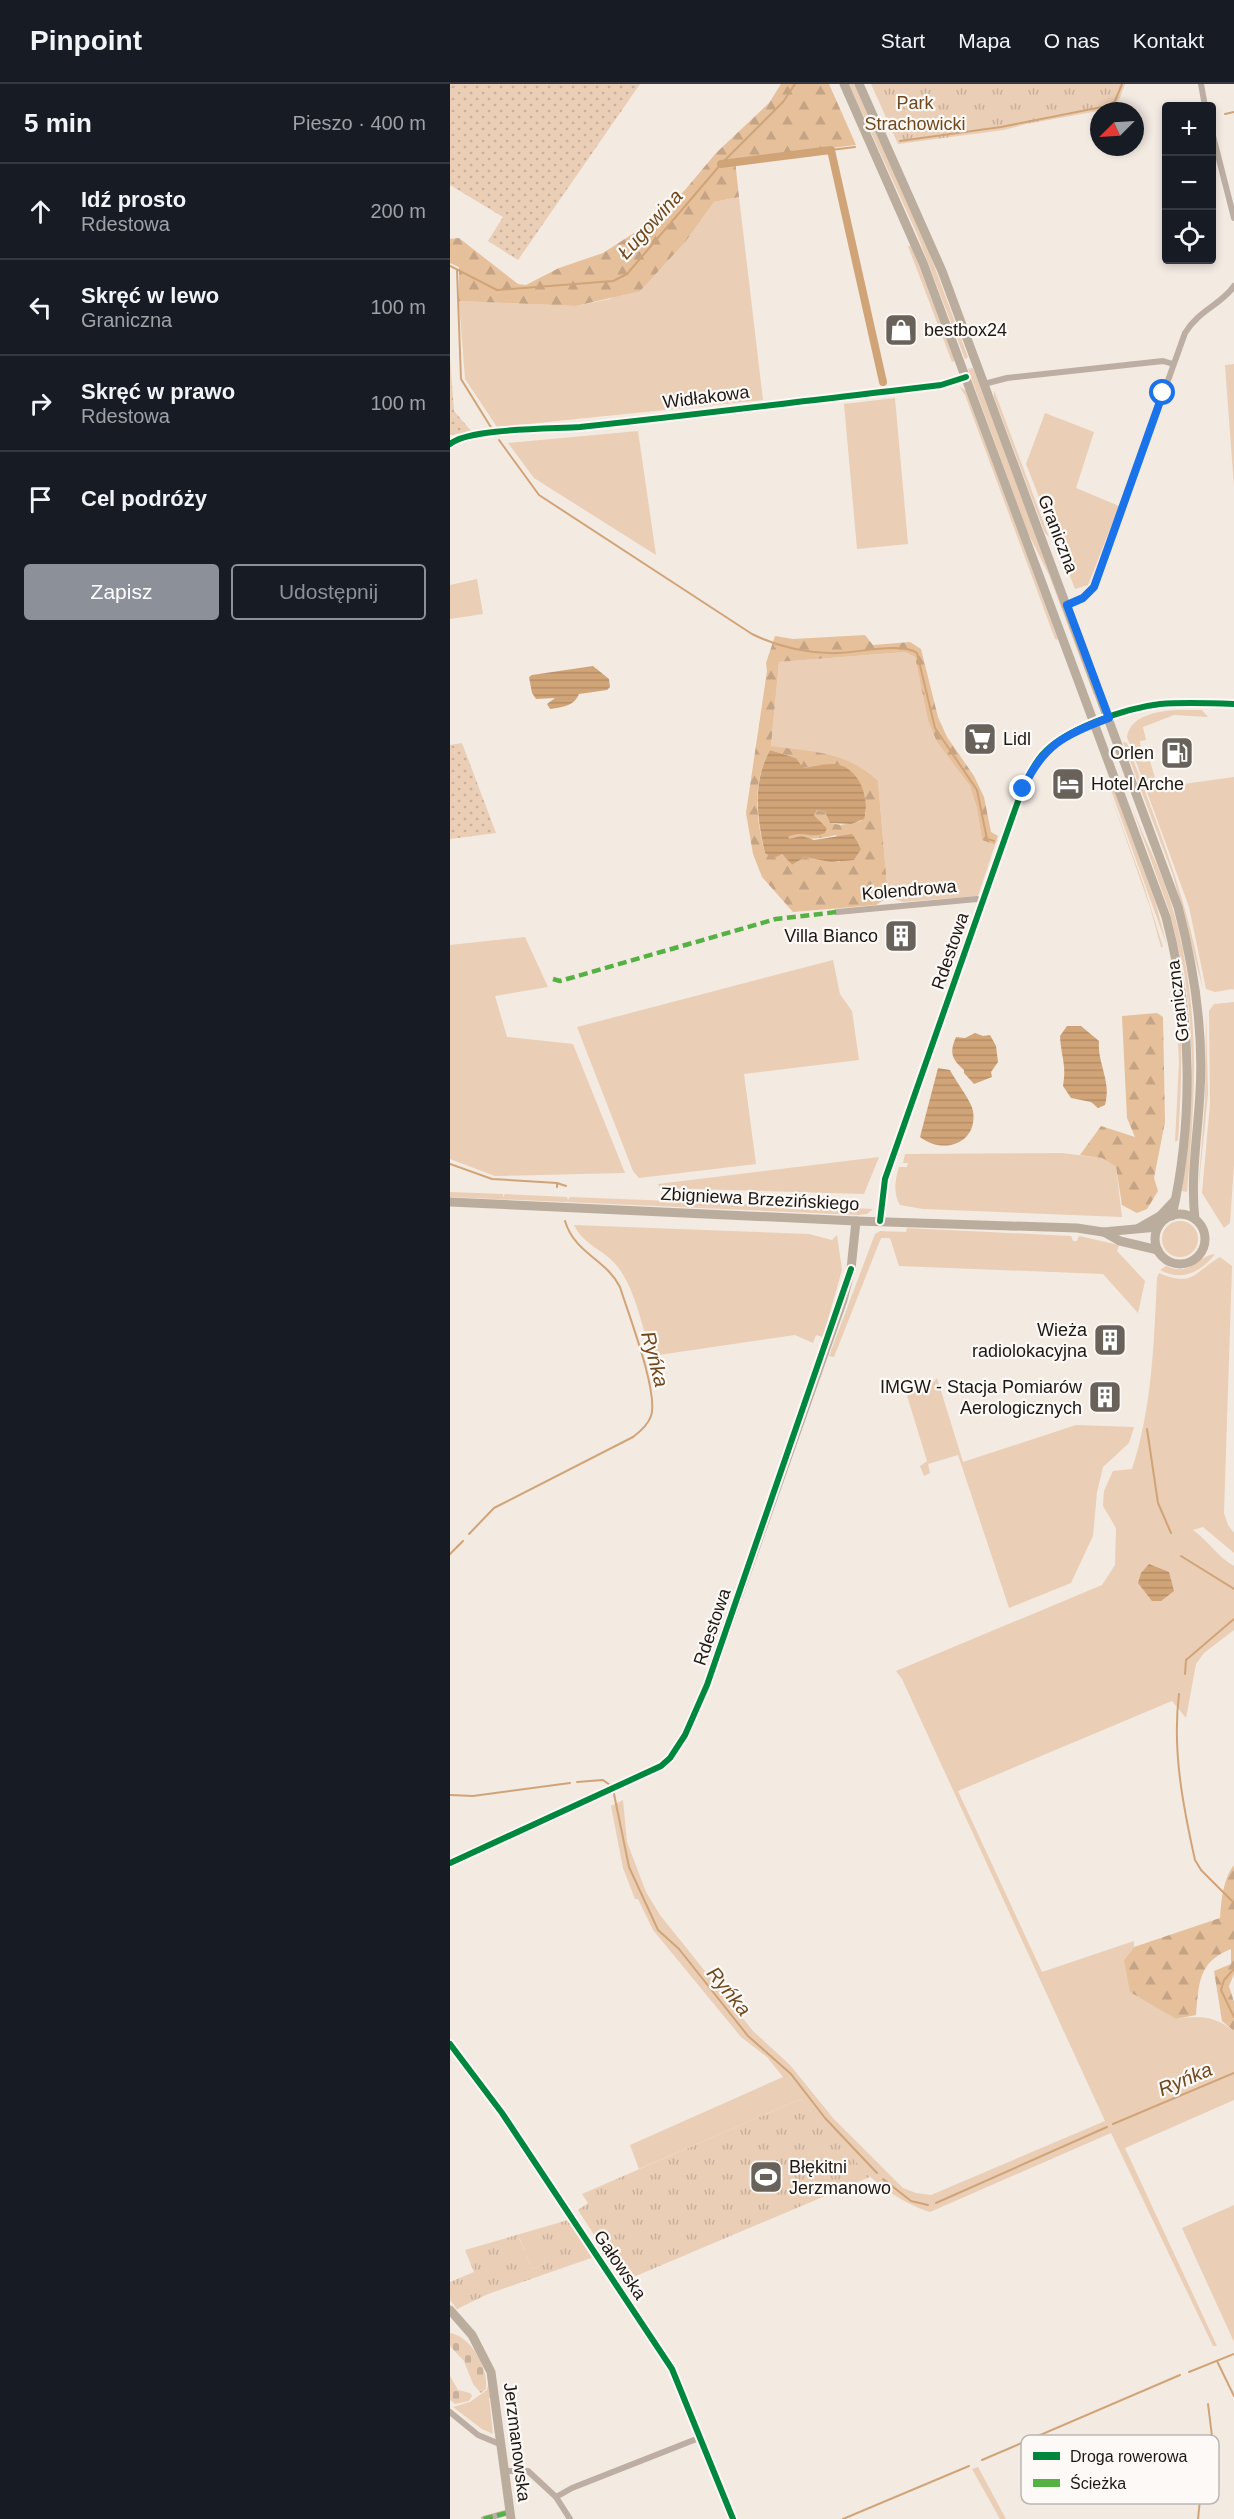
<!DOCTYPE html>
<html lang="pl">
<head>
<meta charset="utf-8">
<style>
	body { margin:0; font-family:Arial,sans-serif; background:#20242c; color:#f1f3f6 }
	.controls { position:absolute; right:18px; top:18px; display:grid; overflow:hidden; border-radius:6px; box-shadow:0 3px 9px #0003 }
	.controls button { width:54px; height:54px; display:grid; place-items:center; padding:0; border:0; border-bottom:2px solid #363941; background:#171b24; color:#f1f3f6; font:30px sans-serif }
	.compass { position:absolute; left:640px; top:18px; width:54px; height:54px; border-radius:50%; background:#171b24; box-shadow:0 3px 9px #0003; rotate:246deg }
	.stop { position:absolute; width:18px; height:18px; margin:-14px; border:4px solid #1a73e8; border-radius:50%; background:#fff }
	.stop.end { background:#1a73e8; border-color:#fff; box-shadow:0 2px 6px #0008 }
	.list { margin:0; padding:0; list-style:none }
	h2 { display:flex; justify-content:space-between; align-items:center; height:78px; margin:0; padding:0 24px; font-size:26px }
	h2 small { font-size:20px; font-weight:400; color:#9ea1a6 }
	.list li { display:grid; grid-template-columns:39px 1fr auto; gap:18px; align-items:center; box-sizing:border-box; height:96px; padding:0 24px; border-top:2px solid #363941 }
	.list b { display:block; font-size:22px; white-space:nowrap }
	.list p { margin:0; font-size:20px; white-space:nowrap; color:#9ea1a6 }
	.list em { font-size:20px; font-style:normal; color:#9ea1a6 }
	.actions { display:flex; gap:12px; padding:18px 24px }
	.actions a { flex:1; padding:14px 0; border:2px solid #8c9099; border-radius:6px; text-align:center; font-size:21px; color:#8c9099 }
	.actions .main { background:#8c9099; color:#fff }
	.icon { flex:none; width:33px; height:33px; fill:none; stroke:currentColor; stroke-width:2; stroke-linecap:round; stroke-linejoin:round }
	.map { position:relative; flex:none; width:784px; height:2435px; overflow:hidden }
	header { display:flex; align-items:center; gap:36px; box-sizing:border-box; height:84px; padding:0 30px; background:#171b24; border-bottom:2px solid #363941 }
	header strong { font-size:28px }
	nav { display:flex; gap:33px; margin-inline-start:auto; font-size:21px }
	main { display:flex }
	aside { flex:1; background:#171b24 }
	.map>svg:first-child { display:block }
</style>
</head>
<body>
<header>
<strong>Pinpoint</strong>
<nav><a>Start</a><a>Mapa</a><a>O nas</a><a>Kontakt</a></nav>
</header>
<main>
<aside>
<h2>5 min<small>Pieszo · 400 m</small></h2>
<ul class="list">
<li><svg class="icon" aria-label="ahead" viewBox="0 0 24 24"><path d="M12 20V5M6 11l6-6 6 6"/></svg><div><b>Idź prosto</b><p>Rdestowa</p></div><em>200 m</em></li>
<li><svg class="icon" aria-label="left" viewBox="0 0 24 24"><path d="M17 20v-9H6M10 6l-5 5 5 5"/></svg><div><b>Skręć w lewo</b><p>Graniczna</p></div><em>100 m</em></li>
<li><svg class="icon" aria-label="right" viewBox="0 0 24 24"><path d="M7 20v-9h11M14 6l5 5-5 5"/></svg><div><b>Skręć w prawo</b><p>Rdestowa</p></div><em>100 m</em></li>
<li><svg class="icon" aria-label="arrive" viewBox="0 0 24 24"><path d="M6 21V4h12l-3 4 3 4H6"/></svg><div><b>Cel podróży</b></div></li>
</ul>
<div class="actions"><a class="main">Zapisz</a><a>Udostępnij</a></div>
</aside>
<div class="map">
<svg width="784" height="2435" viewBox="0 0 784 2435">
	<defs>
		<pattern id="forest-firs" width="22" height="20" patternUnits="userSpaceOnUse" patternTransform="scale(1.5)"><rect width="22" height="20" fill="#e5c09b"/><path d="M5 1l3.5 6h-7zM16 11l3.5 6h-7z" fill="#c4a485"/></pattern>
		<pattern id="cemetery-stones" width="16" height="16" patternUnits="userSpaceOnUse" patternTransform="scale(1.5)"><rect width="16" height="16" fill="#eaceb6"/><path d="M2 7V4a2 2 0 0 1 4 0v3zM10 15v-3a2 2 0 0 1 4 0v3z" fill="#c8b09c"/></pattern>
		<pattern id="park-tufts" width="24" height="20" patternUnits="userSpaceOnUse" patternTransform="scale(1.5)"><rect width="24" height="20" fill="#eaceb6"/><path d="M3 7l-1-3M5 7V3M7 7l1-3M15 17l-1-3M17 17v-4M19 17l1-3" fill="none" stroke="#c8b09c"/></pattern>
		<pattern id="garden-dots" width="8" height="8" patternUnits="userSpaceOnUse" patternTransform="scale(1.5)"><rect width="8" height="8" fill="#eaceb6"/><path d="M2 2h.1M6 6h.1" fill="none" stroke="#c8b09c" stroke-width="1.8" stroke-linecap="round"/></pattern>
		<pattern id="water-rules" width="6" height="5" patternUnits="userSpaceOnUse" patternTransform="scale(1.5)"><rect width="6" height="5" fill="#d1a478"/><path d="M0 2.5h6" fill="none" stroke="#b38c67"/></pattern>
	</defs>
	<rect width="100%" height="100%" fill="#f3eae2"/>
	<!-- grass -->
	<g fill="#eaceb6">
		<path d="M399,0H404L478,165L518,273L515,275L467,150Z"/>
		<path d="M289,113L313,316L47,343L15,295L9,217L126,222L160,215L236,157L264,118Z"/>
		<path d="M458,162H461L466,174L505,277L502,278Z"/>
		<path d="M784,280V403L775,281Z"/>
		<path d="M523,284L645,610L644,611L599,491L578,449L518,285Z"/>
		<path d="M509,302L516,307L608,556L605,555L515,311Z"/>
		<path d="M544,306L599,453L595,449L544,313Z"/>
		<path d="M445,314L458,460L407,465L394,320Z"/>
		<path d="M595,329L644,348L626,404L669,422L638,501L625,505L576,380Z"/>
		<path d="M188,347L206,471L84,394L58,359Z"/>
		<path d="M27,495L33,530L0,535V501Z"/>
		<path d="M455,568L465,573L478,637L487,658L520,702L527,725L532,756L545,761L528,812L453,818L438,813L428,697L321,662L329,578Z"/>
		<path d="M732,626H752L758,633L724,631L693,643L696,656L690,657L692,678L700,677L705,694L719,702L784,693V907L783,905L765,908L756,905L739,823L677,653C680,630 713,626 732,626Z"/>
		<path d="M673,658L677,659C707,740 739,819 753,905L723,791Z"/>
		<path d="M660,662C671,692 681,723 694,752C704,774 714,796 721,819C751,918 746,1007 737,1108L732,1107L742,981L740,936L734,887L720,829Z"/>
		<path d="M664,705L706,820L717,862L661,706Z"/>
		<path d="M659,707L694,802L713,863H711L700,823Z"/>
		<path d="M75,853L98,903L45,912L57,953L123,960L175,1089L45,1092L0,1075V861Z"/>
		<path d="M383,876L390,910L402,927L409,976L294,990L306,1080L189,1094L183,1087L127,943Z"/>
		<path d="M784,918V1081L780,1139L774,1144L752,1109L760,1020L759,927L764,920Z"/>
		<path d="M726,921L729,922C733,967 731,1011 728,1056L725,1058L729,978Z"/>
		<path d="M756,928L758,1010L748,1109L755,1016Z"/>
		<path d="M612,1069L652,1074L666,1083L672,1133L473,1125L450,1121C443,1110 445,1095 449,1083H457L458,1079H453L455,1070Z"/>
		<path d="M429,1073L414,1110L210,1104L208,1100Z"/>
		<path d="M0,1108L53,1110V1113L55,1110L117,1113L118,1116L120,1113L423,1125L417,1130L408,1131L0,1113Z"/>
		<circle cx="730" cy="1155" r="18"/>
		<path d="M124,1141L359,1150L382,1156L387,1151L392,1186L373,1253L366,1251L363,1259L345,1251L202,1272C192,1244 186,1207 168,1183C155,1166 133,1161 124,1141Z"/>
		<path d="M457,1144L621,1152L623,1157H627L629,1152L669,1161L667,1167L695,1197L688,1229L653,1190L449,1182L440,1154H431L384,1273L379,1272L425,1150L430,1147L456,1148Z"/>
		<path d="M765,1170C751,1188 732,1198 710,1186L716,1182C741,1193 745,1173 765,1170Z"/>
		<path d="M770,1173L782,1182L774,1429L778,1441L784,1449V1469L753,1443L743,1446C758,1457 768,1473 784,1482V1546L754,1569L746,1580L736,1634L722,1617L508,1707L592,1888L684,1857V1863L674,1876L705,1922L726,1935C749,1931 765,1932 784,1947V2016L675,2064L767,2262H763L661,2049L480,2128C426,2111 384,2058 351,2015L189,2085L180,2061L333,1993L317,1973L291,1953L203,1846L188,1815H185L173,1784L161,1722L173,1716L177,1758L196,1808L210,1831L303,1947L340,1981L383,2034L453,2104L466,2109L481,2111L655,2037L452,1595L446,1587L652,1501L665,1481L666,1444L653,1422L654,1407L663,1387L682,1385C702,1325 704,1258 707,1194L709,1189C744,1204 745,1187 770,1173Z"/>
		<path d="M487,1294L513,1378L626,1341L684,1343L679,1359L653,1383L647,1408L643,1452L621,1499L559,1524L508,1371L478,1380L480,1389L474,1392L470,1382L477,1377L455,1305L483,1298Z"/>
		<path d="M784,2121V2258L732,2144Z"/>
		<path d="M83,2147L96,2179L82,2185L69,2153Z"/>
		<path d="M39,2296L42,2314H39L43,2350L32,2345L3,2323L20,2318L37,2306Z"/>
		<path d="M528,2383L556,2435H550L522,2385Z"/>
	</g>
	<!-- forest -->
	<g fill="url(#forest-firs)" fill-rule="evenodd">
		<path d="M331,0H379L406,61L285,76L289,113L264,118L236,157L190,207L126,222L9,217V183L0,179V155L9,154L68,200L76,201L109,184L153,169L198,140L235,106L266,69L319,19Z"/>
		<path d="M415,551L423,561L460,558L471,565L488,633L497,653L524,692L534,713L541,748L548,752L545,761L532,756L527,725L520,702L487,658L478,637L465,573L455,568L329,578L321,662C362,668 396,667 428,697L438,813L426,821L343,828L312,793L303,770L296,729L317,587L316,579L325,552L343,555ZM320,666L346,674L352,684L362,683L414,708L416,729L411,737L391,741L380,739L375,728L367,726L364,731L377,744L375,749C362,756 351,745 338,752V755C354,756 370,755 386,751L390,778L355,773L342,781L332,770L315,769C306,736 302,697 320,666Z"/>
		<path d="M707,929L713,933L715,1038L704,1094L708,1107L697,1125L687,1129L672,1121L666,1083L652,1074L630,1071L651,1042L685,1053L677,1034L672,932Z"/>
		<path d="M784,1781V1890L779,1902L784,1918V1947L772,1937L764,1887L781,1880V1865C748,1878 749,1899 746,1931L726,1935L680,1908L674,1876L684,1863L770,1834C771,1817 773,1795 784,1781Z"/>
	</g>
	<!-- cemetery -->
	<g fill="url(#cemetery-stones)">
		<path d="M0,2249C21,2252 39,2285 36,2305L31,2309L23,2300L14,2277L0,2262Z"/>
		<path d="M0,2292L8,2306L20,2309L22,2312L19,2317L5,2320L0,2316Z"/>
	</g>
	<!-- park -->
	<g fill="url(#park-tufts)" fill-rule="evenodd">
		<path d="M421,0H675L669,16L660,25L576,40L554,46L448,60Z"/>
		<path d="M351,2015L373,2043L420,2093L174,2197L128,2126L138,2119L132,2110Z"/>
		<path d="M118,2136L144,2173L38,2210L7,2225L0,2216V2198L24,2188L15,2166ZM83,2148L96,2179L82,2185L69,2154Z"/>
	</g>
	<!-- garden -->
	<g fill="url(#garden-dots)">
		<path d="M0,0H190L68,176L38,157L53,133L0,101Z"/>
		<path d="M0,273L4,327L22,348L0,351Z"/>
		<path d="M12,659L46,749L0,755V661Z"/>
	</g>
	<!-- water -->
	<g fill="url(#water-rules)">
		<path d="M143,582L159,595L160,603L157,606L129,610C124,622 113,623 100,625L97,620L105,614L86,615L82,609L79,593L82,591Z"/>
		<path d="M320,666L346,674L353,684C362,683 372,680 382,680C408,680 421,714 414,735L401,740L380,739L375,728L367,726L364,731L377,744L375,749C362,756 351,745 338,753V755L352,752L364,756L402,750L411,765L404,776L381,778L355,773L342,781L332,770L324,774L315,769C307,735 302,698 320,666Z"/>
		<path d="M617,942H631L649,957C647,979 662,998 655,1021L648,1024L641,1018L621,1014L613,1002C617,981 611,973 610,952Z"/>
		<path d="M525,949L533,952L540,951L546,962L548,978L541,988L542,993L524,1000L514,989V986C502,975 499,969 506,953L515,954Z"/>
		<path d="M488,984L500,986C505,996 522,1018 523,1027C528,1060 493,1071 470,1053Z"/>
		<path d="M699,1480L719,1488L724,1507L711,1517H702L688,1499L691,1489Z"/>
	</g>
	<g fill="none" stroke-linecap="round" stroke-linejoin="round">
		<!-- stream -->
		<g stroke="#d1a478" stroke-width="2">
			<path d="M775,30L784,28"/>
			<path d="M450,57L551,43L657,22L665,17L672,0"/>
			<path d="M381,66L405,63"/>
			<path d="M0,182L47,206L163,197L177,190L271,80L333,18L345,0"/>
			<path d="M7,186L11,295L42,345"/>
			<path d="M49,356L89,411L302,550C326,562 352,568 379,569C400,571 450,557 467,569L485,644L527,706L537,755L544,757"/>
			<path d="M0,1080L42,1095L107,1099V1103"/>
			<path d="M107,1099L116,1102"/>
			<path d="M697,1345L708,1419L721,1449"/>
			<path d="M19,1450L44,1424L183,1353C191,1347 198,1341 201,1332C209,1309 178,1229 170,1203C156,1175 125,1170 115,1137"/>
			<path d="M0,1470L13,1457"/>
			<path d="M731,1472L784,1505"/>
			<path d="M735,1590L736,1576L784,1535"/>
			<path d="M729,1610C722,1666 733,1722 745,1776L751,1786L784,1819"/>
			<path d="M127,1698L153,1696L160,1701"/>
			<path d="M164,1710L179,1783L208,1846L229,1865L298,1952L341,1990L375,2034L427,2089"/>
			<path d="M0,1711L23,1712L120,1699"/>
			<path d="M784,1885L774,1896L771,1906L784,1933"/>
			<path d="M663,2040L784,1989"/>
			<path d="M433,2095L461,2117L478,2121"/>
			<path d="M486,2119L657,2043"/>
			<path d="M767,2277L784,2312"/>
			<path d="M739,2288L784,2270"/>
			<path d="M532,2376L730,2291"/>
			<path d="M393,2435L519,2382"/>
			<path d="M748,2435L753,2387L762,2352L758,2320"/>
		</g>
		<!-- canal -->
		<path stroke="#d1a478" stroke-width="8" d="M271,80L381,66L433,298"/>
		<!-- street -->
		<g stroke="#bcaea3" stroke-width="6">
			<path d="M751,0L755,22"/>
			<path d="M762,48L784,134"/>
			<path d="M534,300L557,294L713,277L723,280"/>
			<path d="M0,360C19,344 102,345 130,343C234,332 337,319 441,307L491,301L516,293"/>
			<path d="M617,521L633,514L644,503L735,249C750,225 771,221 784,202"/>
			<path d="M387,828L527,815L533,817"/>
			<path d="M430,1137L435,1095L562,734C570,712 577,689 592,671C614,645 676,624 710,620C734,618 759,619 784,620"/>
			<path d="M0,1960L52,2029L222,2285L283,2435"/>
			<path d="M0,2328L28,2351L52,2361"/>
			<path d="M55,2387H78L106,2413L120,2435"/>
			<path d="M106,2413L122,2404L249,2354"/>
			<path d="M34,2435L60,2428"/>
		</g>
		<!-- secondary -->
		<g stroke="#baad9e" stroke-width="9">
			<path d="M394,0L473,179L716,833C742,930 744,1034 722,1132"/>
			<path d="M409,0L492,187L728,823C744,884 754,945 750,1008C748,1049 740,1094 745,1135"/>
			<path d="M0,1118L406,1137L627,1144L653,1148L708,1143"/>
			<circle cx="730" cy="1155" r="25"/>
			<path d="M689,1144L710,1132L725,1116"/>
			<path d="M654,1148L670,1157L708,1166"/>
			<path d="M0,1779L211,1682L220,1674L235,1651L257,1601L393,1216L401,1185L406,1137"/>
			<path d="M0,2226L22,2251L41,2288L61,2435"/>
		</g>
		<!-- quiet -->
		<g stroke="#55b144" stroke-width="4.5" stroke-dasharray="9 4.5" stroke-linecap="butt">
			<path d="M103,895L110,897L326,835L387,828"/>
			<path d="M34,2435L60,2428"/>
		</g>
		<!-- cycleway casing -->
		<g stroke="#fdf9f7" stroke-width="10">
			<g id="cycleway">
				<path d="M0,360C19,344 102,345 130,343C234,332 337,319 441,307L491,301L516,293"/>
				<path d="M430,1137L435,1095L562,734C570,712 577,689 592,671C614,645 676,624 710,620C734,618 759,619 784,620"/>
				<path d="M0,1779L211,1682L220,1674L235,1651L257,1601L401,1185"/>
				<path d="M0,1960L52,2029L222,2285L283,2435"/>
			</g>
		</g>
		<!-- cycleway -->
		<use href="#cycleway" stroke="#00873e" stroke-width="6"/>
	</g>
	<g fill="none" stroke-linecap="round" stroke-linejoin="round">
		<!-- route -->
		<path stroke="#1a73e8" stroke-width="8" d="M573,705C592,662 615,650 659,634L617,521L633,514L644,503L713,309"/>
	</g>
	<!-- icons -->
	<defs>
		<g id="shop-square" transform="scale(1.725)"><rect x="-9" y="-9" width="18" height="18" rx="4" fill="#68625b" stroke="#fdf9f7"/><path d="M-5-2.5h2.3a2.7 3.5 0 0 1 5.4 0H5L5.5 6h-11ZM-1.5-2.5h3a1.5 2.3 0 0 0-3 0Z" fill="#fff"/></g>
		<g id="supermarket-square" transform="scale(1.725)"><rect x="-9" y="-9" width="18" height="18" rx="4" fill="#68625b" stroke="#fdf9f7"/><path d="M-6-5.5h2.5l.6 2H6L4.5 2H-2.5L-4.4-4H-6ZM-1.5 3.2a1.3 1.3 0 1 0 .1 0ZM3 3.2a1.3 1.3 0 1 0 .1 0Z" fill="#fff"/></g>
		<g id="fuel-square" transform="scale(1.725)"><rect x="-9" y="-9" width="18" height="18" rx="4" fill="#68625b" stroke="#fdf9f7"/><path d="M-5.5-6h7V0h2V4h1.3V-2.5L3-4.5l.8-.8L6-3V5H2.5V1h-1V6h-7ZM-4.2-4.7v3.2H.2V-4.7Z" fill="#fff"/></g>
		<g id="hotel-square" transform="scale(1.725)"><rect x="-9" y="-9" width="18" height="18" rx="4" fill="#68625b" stroke="#fdf9f7"/><path d="M-6-4.5h1.5V1H6V5H4.5V3h-9V5H-6ZM-4 0a1.8 1.8 0 1 1 3.6 0ZM.5 0V-2.5h3Q6-2.5 6 0Z" fill="#fff"/></g>
		<g id="building-square" transform="scale(1.725)"><rect x="-9" y="-9" width="18" height="18" rx="4" fill="#68625b" stroke="#fdf9f7"/><path d="M-4-6H4V6H1V3H-1V6H-4ZM-2.5-4.3h1.7v1.8h-1.7ZM.8-4.3h1.7v1.8H.8ZM-2.5-1h1.7V.8h-1.7ZM.8-1h1.7V.8H.8Z" fill="#fff"/></g>
		<g id="stadium-square" transform="scale(1.725)"><rect x="-9" y="-9" width="18" height="18" rx="4" fill="#68625b" stroke="#fdf9f7"/><path d="M0-5a6.5 5 0 1 0 0 10a6.5 5 0 1 0 0-10ZM-3.5-1.8h7v3.6h-7Z" fill="#fff"/></g>
	</defs>
	<g fill-rule="evenodd">
		<use href="#shop-square" x="451" y="246"/>
		<use href="#supermarket-square" x="530" y="655"/>
		<use href="#fuel-square" x="727" y="669"/>
		<use href="#hotel-square" x="618" y="700"/>
		<use href="#building-square" x="451" y="852"/>
		<use href="#building-square" x="660" y="1256"/>
		<use href="#building-square" x="655" y="1313"/>
		<use href="#stadium-square" x="316" y="2093"/>
	</g>
	<g text-anchor="middle" dominant-baseline="central" stroke-width="4.5" stroke-linejoin="round" paint-order="stroke">
		<!-- park labels -->
		<g font-size="18" fill="#72491c" stroke="#fdf9f7">
			<text x="465" y="19">Park<tspan x="465" dy="21">Strachowicki</tspan></text>
		</g>
		<!-- poi labels -->
		<g font-size="18" fill="#1d1813" stroke="#fdf9f7" text-anchor="start">
			<text x="474" y="246">bestbox24</text>
			<text x="553" y="655">Lidl</text>
			<text x="704" y="669" text-anchor="end">Orlen</text>
			<text x="641" y="700">Hotel Arche</text>
			<text x="428" y="852" text-anchor="end">Villa Bianco</text>
			<text x="637" y="1246" text-anchor="end">Wieża<tspan x="637" dy="21">radiolokacyjna</tspan></text>
			<text x="632" y="1303" text-anchor="end">IMGW - Stacja Pomiarów<tspan x="632" dy="21">Aerologicznych</tspan></text>
			<text x="339" y="2083">Błękitni<tspan x="339" dy="21">Jerzmanowo</tspan></text>
		</g>
		<!-- street labels -->
		<g font-size="18" fill="#1d1813" stroke="#fdf9f7">
			<text transform="translate(256 313) rotate(-7)">Widłakowa</text>
			<text transform="translate(608 450) rotate(69)">Graniczna</text>
			<text transform="translate(459 806) rotate(-5)">Kolendrowa</text>
			<text transform="translate(500 867) rotate(-71)">Rdestowa</text>
			<text transform="translate(728 917) rotate(-97)">Graniczna</text>
			<text transform="translate(310 1115) rotate(3)">Zbigniewa Brzezińskiego</text>
			<text transform="translate(262 1543) rotate(-71)">Rdestowa</text>
			<text transform="translate(170 2181) rotate(56)">Gałowska</text>
			<text transform="translate(67 2358) rotate(83)">Jerzmanowska</text>
		</g>
		<!-- water labels -->
		<g font-size="20" font-style="italic" fill="#71481c" stroke="#fdf9f7">
			<text transform="translate(200 140) rotate(-48)">Ługowina</text>
			<text transform="translate(205 1275) rotate(75)">Ryńka</text>
			<text transform="translate(279 1907) rotate(51)">Ryńka</text>
			<text transform="translate(735 1995) rotate(-23)">Ryńka</text>
		</g>
	</g>
	<!-- legend -->
	<rect x="571" y="2351" width="198" height="69" rx="9" fill="#fdf9f7" stroke="#bab6b3" stroke-width="1.5"/>
	<rect x="583" y="2368" width="27" height="8" fill="#00873e"/>
	<rect x="583" y="2395" width="27" height="8" fill="#55b144"/>
	<g font-size="16" fill="#1d1813">
		<text x="620" y="2378">Droga rowerowa</text>
		<text x="620" y="2405">Ścieżka</text>
	</g>
</svg>
<div class="controls">
<button>+</button>
<button>−</button>
<button><svg class="icon" aria-label="locate" viewBox="0 0 24 24"><circle cx="12" cy="12" r="6"/><path d="M12 2v4M12 18v4M2 12h4M18 12h4"/></svg></button>
</div>
<svg class="compass" viewBox="-18 -18 36 36"><path d="M0-13l5 13h-10z" fill="#e53935"/><path d="M0 13l5-13h-10z" fill="#9ea1a6"/></svg>
<div class="stop" style="left:713px;top:309px"></div>
<div class="stop end" style="left:573px;top:705px"></div>
</div>
</main>
</body>
</html>
